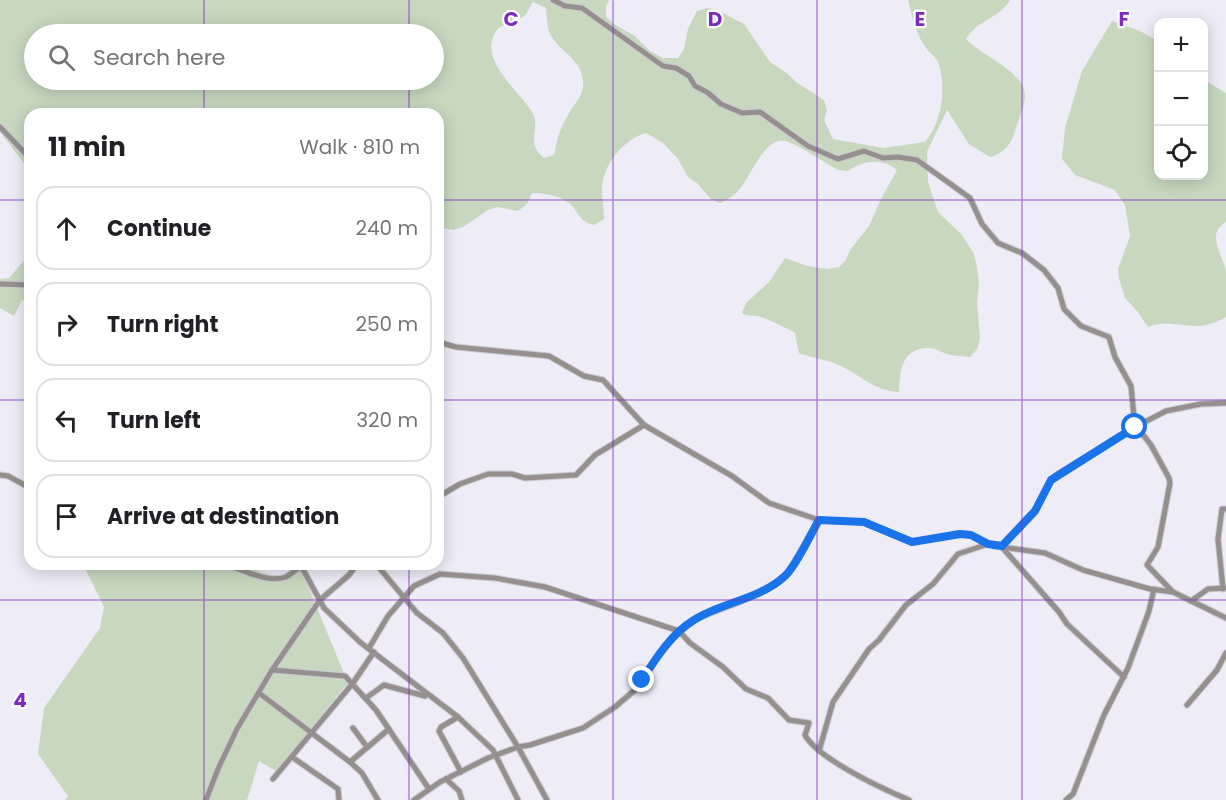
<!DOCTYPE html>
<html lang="en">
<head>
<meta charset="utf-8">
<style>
	body { margin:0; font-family:Poppins,sans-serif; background:#f2f2f2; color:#202124 }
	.controls { position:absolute; right:18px; top:18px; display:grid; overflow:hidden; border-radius:12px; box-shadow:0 3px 15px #0003 }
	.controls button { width:54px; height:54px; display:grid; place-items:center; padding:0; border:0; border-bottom:2px solid #e0e0e0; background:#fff; color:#202124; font:30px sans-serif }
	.stop { position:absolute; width:18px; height:18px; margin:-14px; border:4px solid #1a73e8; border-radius:50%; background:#fff }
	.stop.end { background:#1a73e8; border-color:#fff; box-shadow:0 2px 6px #0008 }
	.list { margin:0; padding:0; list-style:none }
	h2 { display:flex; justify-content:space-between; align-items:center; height:78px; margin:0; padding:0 24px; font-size:26px }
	h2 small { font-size:20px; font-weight:400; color:#757577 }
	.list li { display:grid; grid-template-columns:39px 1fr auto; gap:18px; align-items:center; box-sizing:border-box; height:84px; margin:0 12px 12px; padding:0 12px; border:2px solid #e0e0e0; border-radius:18px }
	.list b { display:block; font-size:22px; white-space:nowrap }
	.list em { font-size:20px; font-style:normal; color:#757577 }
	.icon { flex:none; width:33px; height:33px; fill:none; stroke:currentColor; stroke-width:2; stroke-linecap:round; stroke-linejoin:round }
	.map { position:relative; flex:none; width:1226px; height:800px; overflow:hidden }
	.search { position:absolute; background:#fff; box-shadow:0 3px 15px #0003; left:24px; top:24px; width:420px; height:66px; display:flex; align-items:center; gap:15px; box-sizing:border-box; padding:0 21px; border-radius:33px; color:#757577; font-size:22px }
	.panel { position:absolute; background:#fff; box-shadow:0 3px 15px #0003; left:24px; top:108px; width:420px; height:462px; border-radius:18px }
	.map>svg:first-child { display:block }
</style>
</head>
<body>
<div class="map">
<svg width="1226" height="800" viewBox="0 0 1226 800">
	<rect width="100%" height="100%" fill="#eeecf7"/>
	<!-- green -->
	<g fill="#c7d8bf" fill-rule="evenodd">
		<path d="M0,0H609L606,6V17L614,24L635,36L650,51L663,58H678L684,49L688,29L697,11L707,8L717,10L744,24L770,62L788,74L796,82L824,100L827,110L824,120L833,139L883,148L925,142C942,122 947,88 938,62C935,56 930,53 926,48C916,35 912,16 908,0H1010C1000,18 976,21 966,39C980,55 1026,72 1025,96C1025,106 1019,118 1016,128C1012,143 1005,153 990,157L969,144L947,110L927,152L928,182L938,212L961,234L973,252L976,262L979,283L977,302L980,339L977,349L970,357C963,356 954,356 947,354C941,352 935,348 929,348C901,348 900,371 899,392C875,391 860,375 839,365C826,359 812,358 799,353L795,333C787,328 766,318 757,316C751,315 748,317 742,313L746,303L769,282L785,258L807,266L828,269L839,267L846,260L850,250L869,226L882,197L897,170C882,158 864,160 848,171L838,170C824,163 798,143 784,141C765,137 750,177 739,190C734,196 727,200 720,203L711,199L697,183L688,177L678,159L663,143L646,133C623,139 601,167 602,191C602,201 604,209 604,219L594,225C580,221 581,217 573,207C564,196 546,193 532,193L527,204L518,211L498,207L488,210L463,227L453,230L438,227V114H30V171L0,132ZM533,2L546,8C547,16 547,29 551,36C562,53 585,62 583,86C582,98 573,105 568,115C560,128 557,140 554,155L544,158C524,142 542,130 532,112C520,92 483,64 493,37C499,20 516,25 526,14C528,11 530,6 533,2ZM34,34H434V80H34Z"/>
		<path d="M1112,21L1140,31L1158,41V176H1204V80L1226,93V222C1204,234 1225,257 1226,273C1226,288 1226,302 1226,317C1192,337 1177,316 1148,327L1138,312L1125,298L1119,279L1118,269L1130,236L1125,205L1115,190L1075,175L1062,159L1065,128L1082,71Z"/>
		<path d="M30,254V301L22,300L14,316L0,308V279L9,278Z"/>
		<path d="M83,564H236L279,578L301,569L348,683L276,771L259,761L247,800H65L68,796L38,754L44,708L100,628L104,607Z"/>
	</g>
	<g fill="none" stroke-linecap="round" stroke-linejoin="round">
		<!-- minor casing -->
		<g stroke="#cac8d2" stroke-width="7">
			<g id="minor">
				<path d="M553,0L565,6L582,8L663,66L676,68L689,76L695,86L707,92L721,104L742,113L760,112L808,146L838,159L864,151L883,158L898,157L917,160L970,198L982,224L998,243L1022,253L1044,270L1058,288L1064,309L1081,326L1109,337L1115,357L1131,386L1135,427"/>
				<path d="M0,127L26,154L30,161"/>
				<path d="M0,284L30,285"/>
				<path d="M438,342L456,347L549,356L584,376L603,380L644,425L732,476L769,503L819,520L864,522L912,542L960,534L971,535L994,546L1045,553L1083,570L1150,589L1173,592L1226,618"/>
				<path d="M1136,426L1151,445L1169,478L1170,483L1158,547L1147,565L1172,591"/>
				<path d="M0,475L8,476L30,488"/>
				<path d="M438,497L460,484L488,474H512L525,478L576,475L595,455L644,425"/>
				<path d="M224,564C243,569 266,584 286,577C291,574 297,569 302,566"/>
				<path d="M300,564L324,608L361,643L458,717L493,750L518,800"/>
				<path d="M376,564L417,613L443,633L463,658L518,747L547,800"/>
				<path d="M1223,589L1218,539L1222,509H1226"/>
				<path d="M1191,601L1208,589L1224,588"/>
				<path d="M369,648L388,616L414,586L440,574L495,578L545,587L679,631L690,643L723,667L746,689L768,698L789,720L809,723L805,735C818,759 883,789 909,800"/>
				<path d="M272,670L345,676L376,710L429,789"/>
				<path d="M1124,677L1067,624L1059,612L1001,546L1035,511L1051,480L1058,474L1135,427L1166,411L1201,404L1226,403"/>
				<path d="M259,693L350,762L362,773L378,800"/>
				<path d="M366,698L384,685L425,696"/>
				<path d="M1187,705L1217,670L1226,653"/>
				<path d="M458,717L441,727L439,731L461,772"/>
				<path d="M353,728L367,747"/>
				<path d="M819,751L833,702L869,649L879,640L906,605L933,584L958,554L988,544"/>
				<path d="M292,757L338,789L339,800"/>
				<path d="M350,762L389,729"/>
				<path d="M273,779L353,683L374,652"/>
				<path d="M446,779L459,791L462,800"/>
				<path d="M206,800L218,769L237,729L272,670L320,600L349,575L357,564"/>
				<path d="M414,800L440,782L488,758L518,747L530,745L583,728L615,707L636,689L654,661L679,631L695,619L739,602L775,584L787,574L819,520"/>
				<path d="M1066,800L1073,794L1104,715L1128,668L1149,611L1154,589"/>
			</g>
		</g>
		<!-- minor -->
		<use href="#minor" stroke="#95908e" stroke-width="5"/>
	</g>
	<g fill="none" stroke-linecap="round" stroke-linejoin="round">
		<!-- route -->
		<path stroke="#1a73e8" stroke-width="8" d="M642,680C656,658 671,634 694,620C722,602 759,600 785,576C797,565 810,535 819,520L864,522L912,542L960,534L971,535L988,544L1002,546L1035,511L1051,480L1135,427"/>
	</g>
	<!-- grid -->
	<path fill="none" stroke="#7b2cbf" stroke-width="1.5" stroke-opacity="0.55" d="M204,0V34M409,0V34M613,0V800M817,0V800M1022,0V800M204,80V114M409,80V114M0,200H30M438,200H1226M0,400H30M438,400H1226M204,564V800M409,564V800M0,600H1226"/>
	<g font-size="20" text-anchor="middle" font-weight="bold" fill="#7b2cbf" stroke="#fbfbff" stroke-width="4.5" stroke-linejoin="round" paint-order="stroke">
		<text x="511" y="26">C</text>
		<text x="715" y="26">D</text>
		<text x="920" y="26">E</text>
		<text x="1124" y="26">F</text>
		<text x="20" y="707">4</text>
	</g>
</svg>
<div class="controls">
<button>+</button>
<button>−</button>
<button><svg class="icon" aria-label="locate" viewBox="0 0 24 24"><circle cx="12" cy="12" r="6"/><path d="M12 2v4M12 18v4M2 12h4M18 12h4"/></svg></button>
</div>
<div class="stop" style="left:1135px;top:427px"></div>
<div class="stop end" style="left:642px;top:680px"></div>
<div class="search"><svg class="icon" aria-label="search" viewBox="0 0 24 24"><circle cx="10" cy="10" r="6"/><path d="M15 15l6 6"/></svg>Search here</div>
<section class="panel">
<h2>11 min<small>Walk · 810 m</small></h2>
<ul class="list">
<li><svg class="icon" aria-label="ahead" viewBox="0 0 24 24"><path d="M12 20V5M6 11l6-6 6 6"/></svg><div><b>Continue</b></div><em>240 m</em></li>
<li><svg class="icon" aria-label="right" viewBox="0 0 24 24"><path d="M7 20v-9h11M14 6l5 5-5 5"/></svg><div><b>Turn right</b></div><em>250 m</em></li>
<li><svg class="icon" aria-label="left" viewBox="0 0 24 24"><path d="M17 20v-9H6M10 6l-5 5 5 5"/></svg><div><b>Turn left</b></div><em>320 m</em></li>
<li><svg class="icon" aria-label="arrive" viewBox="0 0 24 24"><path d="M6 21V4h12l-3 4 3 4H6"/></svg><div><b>Arrive at destination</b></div></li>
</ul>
</section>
</div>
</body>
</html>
